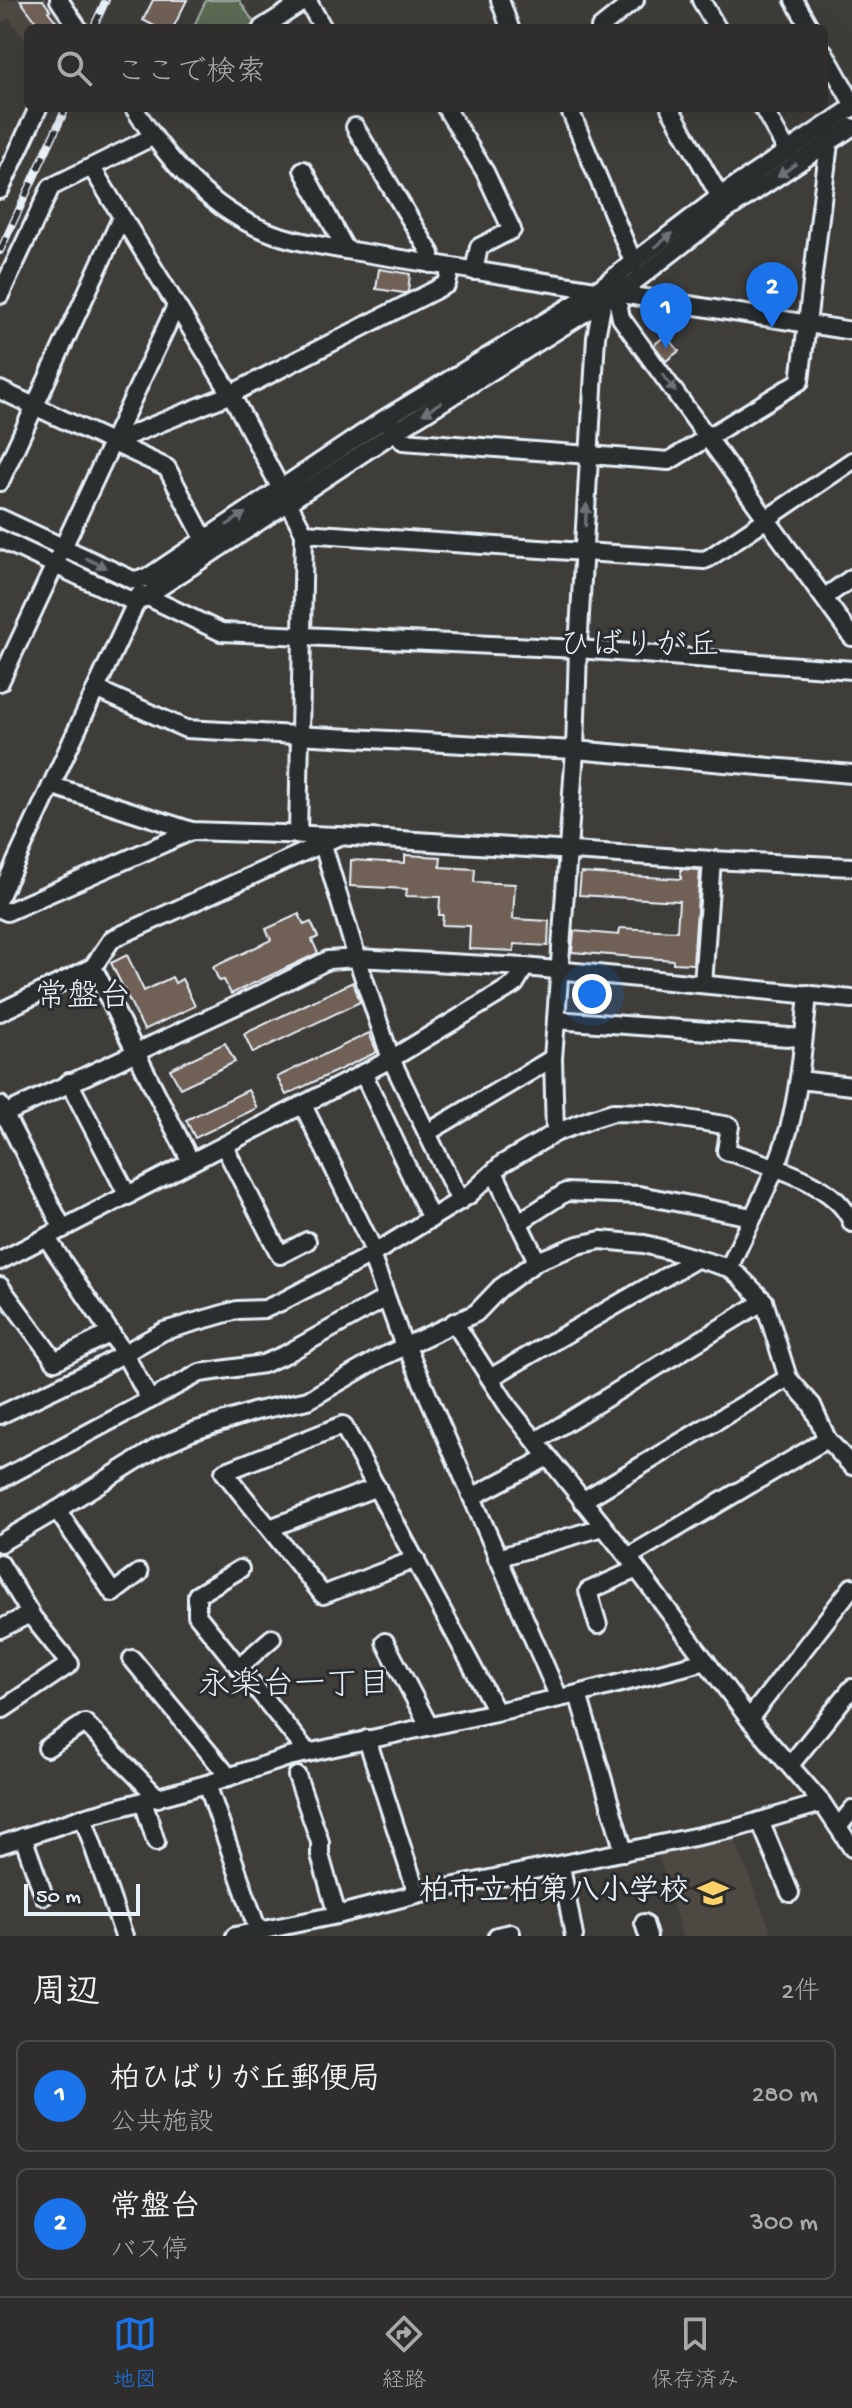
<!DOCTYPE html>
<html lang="ja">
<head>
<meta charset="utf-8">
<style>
	body { margin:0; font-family:"Gochi Hand","Klee One",sans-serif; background:#373634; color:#f1f3f6 }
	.scale { position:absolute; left:24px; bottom:20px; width:116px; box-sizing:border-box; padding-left:8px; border:4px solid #e8f1f8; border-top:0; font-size:22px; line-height:28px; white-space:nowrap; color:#e8f1f8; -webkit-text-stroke:6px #2a2d2e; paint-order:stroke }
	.you { position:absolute; left:592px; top:994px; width:28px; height:28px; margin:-20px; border:6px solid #fff; border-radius:50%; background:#1a73e8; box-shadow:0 0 0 12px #1a73e833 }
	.badge { display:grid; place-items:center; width:52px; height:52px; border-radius:50%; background:#1a73e8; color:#fff; font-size:26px; font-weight:700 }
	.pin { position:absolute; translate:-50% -66px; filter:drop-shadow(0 2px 4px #0008) }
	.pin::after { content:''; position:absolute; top:42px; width:28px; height:24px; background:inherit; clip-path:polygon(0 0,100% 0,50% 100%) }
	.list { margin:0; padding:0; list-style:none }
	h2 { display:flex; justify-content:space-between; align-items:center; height:104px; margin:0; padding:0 32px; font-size:34px }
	h2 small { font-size:26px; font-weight:400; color:#a7a8a9 }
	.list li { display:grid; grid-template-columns:52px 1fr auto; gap:24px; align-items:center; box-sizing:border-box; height:112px; margin:0 16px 16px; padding:0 16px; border:2px solid #4a4a48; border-radius:12px }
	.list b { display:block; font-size:30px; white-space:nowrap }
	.list p { margin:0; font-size:26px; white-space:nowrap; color:#a7a8a9 }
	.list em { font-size:26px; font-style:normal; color:#a7a8a9 }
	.icon { flex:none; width:44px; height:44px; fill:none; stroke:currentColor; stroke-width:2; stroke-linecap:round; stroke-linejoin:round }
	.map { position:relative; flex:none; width:852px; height:1936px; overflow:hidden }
	.search { position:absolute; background:#2f2e2c; box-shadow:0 8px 32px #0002; left:24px; right:24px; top:24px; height:88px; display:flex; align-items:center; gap:20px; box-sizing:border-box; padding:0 28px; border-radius:12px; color:#a7a8a9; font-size:30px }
	.sheet { height:360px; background:#2f2e2c }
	nav { display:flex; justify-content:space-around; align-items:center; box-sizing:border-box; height:112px; border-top:2px solid #4a4a48; background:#2f2e2c; font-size:22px; color:#a7a8a9 }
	nav a { display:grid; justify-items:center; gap:4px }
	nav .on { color:#1a73e8 }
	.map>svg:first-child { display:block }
</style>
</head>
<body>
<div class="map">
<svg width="852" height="1936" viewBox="0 0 852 1936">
	<rect width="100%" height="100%" fill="#3f3d3a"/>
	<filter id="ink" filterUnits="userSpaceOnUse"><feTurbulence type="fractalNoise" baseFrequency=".0125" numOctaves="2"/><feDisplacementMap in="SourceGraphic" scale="16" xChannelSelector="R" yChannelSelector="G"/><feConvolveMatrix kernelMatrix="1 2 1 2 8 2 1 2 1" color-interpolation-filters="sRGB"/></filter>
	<g filter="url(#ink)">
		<!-- built -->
		<g fill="#4e4843">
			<path d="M0,0H46L64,28H28V45L9,18L0,24Z"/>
			<path d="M732,1833L773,1936H682L657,1850Z"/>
		</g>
		<!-- green -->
		<path fill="#5a6a52" stroke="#a1aea5" stroke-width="2" d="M206,0H239L255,24L248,28H193Z"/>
		<!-- building -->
		<g fill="#706157" stroke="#e8f1f8" stroke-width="2">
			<path d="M20,0H43L50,10L48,11L61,28H41Z"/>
			<path d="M153,0H187L173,28H158L143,20Z"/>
			<path d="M379,269L410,274L408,292L404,293L376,289Z"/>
			<path d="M666,335L679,351L666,361L654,345Z"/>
			<path d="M405,855L441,857L440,867L475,869L474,882L515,884L513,919L549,921L548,946L514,944V951L469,949L470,926L442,925L443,915H439L440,897L406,896L407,889L350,886L351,860L405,863Z"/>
			<path d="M681,869L700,870L693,964L673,963V960L572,952L574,931L619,935L620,928L677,931L679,901L579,895L581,873L681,879Z"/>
			<path d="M299,914L304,925L311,922L318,937L312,940L318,953L231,994L224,980L219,981L213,967L271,940L266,929Z"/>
			<path d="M127,955L144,991L172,977L175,983L182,979L195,1006L144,1030L111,963Z"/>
			<path d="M353,982L360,1002L253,1053L244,1034Z"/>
			<path d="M369,1033L377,1052L286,1095L277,1077Z"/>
			<path d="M225,1043L235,1062L180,1088L170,1069Z"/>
			<path d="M248,1090L257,1108L195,1138L186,1120Z"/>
		</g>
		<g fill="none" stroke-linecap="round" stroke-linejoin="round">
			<!-- minor casing -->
			<g stroke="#e8f1f8" stroke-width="22">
				<g id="minor">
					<path d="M59,0L78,28"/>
					<path d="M307,0L323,28"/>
					<path d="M500,0L510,28"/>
					<path d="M701,0L717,28"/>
					<path d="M794,0L810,28"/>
					<path d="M262,28L306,0"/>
					<path d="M600,28L635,0"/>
					<path d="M824,52L852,102"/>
					<path d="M134,108C169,162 211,212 274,234C297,242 322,246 346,250L852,331"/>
					<path d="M446,108L485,172L512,230L479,247L474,271"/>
					<path d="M569,108L634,264"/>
					<path d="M670,108L724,204"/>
					<path d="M763,108L787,151"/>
					<path d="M355,127L431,254L430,264"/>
					<path d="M92,168L231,394L304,533L298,835"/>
					<path d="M303,170L346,250"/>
					<path d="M0,190L38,108"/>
					<path d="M616,294L621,318L852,637"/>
					<path d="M0,295L51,187L152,137"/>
					<path d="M0,390L167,468L209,548"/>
					<path d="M391,424L403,441L669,461L800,381L830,135"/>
					<path d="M113,442L231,394L447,284L451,267"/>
					<path d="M0,482L121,218"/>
					<path d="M0,518L133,580L147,578L386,418L596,291L720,196L852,108"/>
					<path d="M304,533L704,560L709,558L852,461"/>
					<path d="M0,539L136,603L396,431L634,282L727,210L852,127"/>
					<path d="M146,596L221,632L578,649L852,670"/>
					<path d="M825,597L852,578"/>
					<path d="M0,682L176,306"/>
					<path d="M96,689L186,729L575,750L852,774"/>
					<path d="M53,786L192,831L338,836L712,860L852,867"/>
					<path d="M323,845L357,958L391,1059L460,1201"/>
					<path d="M0,896L140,594"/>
					<path d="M0,909L7,912L192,831"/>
					<path d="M93,967L191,1162"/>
					<path d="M703,984L712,860"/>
					<path d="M0,1012L93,967L112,939L337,837"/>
					<path d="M556,1020L803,1038"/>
					<path d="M363,1073L431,1219"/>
					<path d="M799,1080L852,1086"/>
					<path d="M69,1082L128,1196"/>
					<path d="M0,1105L63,1229"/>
					<path d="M303,1105L375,1253"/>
					<path d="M0,1116L261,994L328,960L357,958L525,967L852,999"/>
					<path d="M427,1133L553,1058"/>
					<path d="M555,1133L553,1058L556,1020L575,750L578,649L596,337L603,301"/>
					<path d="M224,1146L280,1255L307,1241"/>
					<path d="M494,1172L537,1261"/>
					<path d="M518,1223L566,1192L639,1195L752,1217"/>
					<path d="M46,1237L124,1353L150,1400"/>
					<path d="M371,1255L404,1346"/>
					<path d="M0,1261L391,1059L515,984L525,967"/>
					<path d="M729,1268C750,1220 781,1167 792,1116C801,1076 804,1035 808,994"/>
					<path d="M0,1286L55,1361L111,1333"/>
					<path d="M454,1322L509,1408L628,1557L749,1719L822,1803L852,1848"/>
					<path d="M406,1345L559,1698"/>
					<path d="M490,1378L696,1259"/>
					<path d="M0,1415L96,1369L164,1331L237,1310L265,1309L283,1301L371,1255L469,1195L502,1164L555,1133L594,1118L613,1112L650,1113L730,1126L726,1151C765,1164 837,1182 852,1223"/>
					<path d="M536,1441L764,1301"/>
					<path d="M0,1480L200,1373L263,1364L286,1354L386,1298"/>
					<path d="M472,1497L548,1457"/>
					<path d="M582,1501L788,1378"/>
					<path d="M57,1510L113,1593L139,1573"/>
					<path d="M270,1528L377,1487"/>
					<path d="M0,1543L57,1510L158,1447L191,1432L256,1411L308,1400L380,1358L476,1313L500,1288L537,1261L578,1245L601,1240L644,1244L671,1251L729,1268L740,1277L764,1301L788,1378L812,1405L827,1439L852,1466"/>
					<path d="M628,1557L827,1439"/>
					<path d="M497,1558L603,1527"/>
					<path d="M416,1559L323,1595L224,1472L343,1425L496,1711"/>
					<path d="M0,1563L33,1618L70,1664L3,1709"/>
					<path d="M240,1569L197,1595V1615L308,1753"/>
					<path d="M598,1625L588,1591L637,1569"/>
					<path d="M0,1629L30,1614"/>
					<path d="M385,1642L429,1726"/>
					<path d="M132,1659L229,1777"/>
					<path d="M239,1667L272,1638"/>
					<path d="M578,1694L624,1852"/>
					<path d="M749,1719L852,1587"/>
					<path d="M367,1739L417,1894"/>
					<path d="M47,1748L85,1723L158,1798"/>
					<path d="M791,1764L852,1688"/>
					<path d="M297,1776L320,1842V1855L337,1915"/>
					<path d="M207,1784L258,1931"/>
					<path d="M143,1801L156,1842"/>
					<path d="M83,1817L124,1936"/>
					<path d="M760,1821L790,1893"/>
					<path d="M839,1826L852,1810"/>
					<path d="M23,1837L44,1896"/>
					<path d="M0,1845L87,1816L207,1784L289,1757L578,1694L706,1661"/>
					<path d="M561,1866L574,1936"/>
					<path d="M644,1923L648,1936"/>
					<path d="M235,1936L337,1915L417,1894L733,1829L822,1803"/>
					<path d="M497,1936L511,1933V1936"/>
				</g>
			</g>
			<!-- minor -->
			<use href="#minor" stroke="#2a2d2e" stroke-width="16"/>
			<!-- rail casing -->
			<g stroke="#e8f1f8" stroke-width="8">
				<g id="rail">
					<path d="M93,28L106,0"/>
					<path d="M0,251L66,108"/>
				</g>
			</g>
			<!-- rail -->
			<use href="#rail" stroke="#2a2d2e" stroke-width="5" stroke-dasharray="15" stroke-linecap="butt"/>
		</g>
		<!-- one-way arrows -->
		<defs><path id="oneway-solid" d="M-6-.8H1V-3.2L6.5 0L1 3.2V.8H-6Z" transform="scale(2)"/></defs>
		<g fill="#6c7275">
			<use href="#oneway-solid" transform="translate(787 170) rotate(146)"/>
			<use href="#oneway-solid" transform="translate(664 240) rotate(-38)"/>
			<use href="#oneway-solid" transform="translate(669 383) rotate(54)"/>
			<use href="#oneway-solid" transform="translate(432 408) rotate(148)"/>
			<use href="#oneway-solid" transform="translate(586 515) rotate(-87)"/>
			<use href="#oneway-solid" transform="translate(236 519) rotate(-34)"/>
			<use href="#oneway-solid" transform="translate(96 563) rotate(25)"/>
		</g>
	</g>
	<!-- icons -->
	<defs>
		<g id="school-bare" transform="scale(2.4)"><path d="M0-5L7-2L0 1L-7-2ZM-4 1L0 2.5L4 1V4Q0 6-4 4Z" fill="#ffd166" stroke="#2a2d2e" stroke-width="2.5" paint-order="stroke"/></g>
	</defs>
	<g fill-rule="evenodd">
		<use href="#school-bare" x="713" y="1893"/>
	</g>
	<g text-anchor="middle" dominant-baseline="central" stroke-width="6" stroke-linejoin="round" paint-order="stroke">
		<!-- poi labels -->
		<g font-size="30" font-weight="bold" fill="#e8f1f8" stroke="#2a2d2e" text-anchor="end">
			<text x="689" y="1893">柏市立柏第八小学校</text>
		</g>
		<!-- neighbourhood labels -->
		<g font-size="32" fill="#e8f1f8" stroke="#2a2d2e">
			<text x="639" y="648">ひばりが丘</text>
			<text x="83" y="999">常盤台</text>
			<text x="294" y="1687">永楽台一丁目</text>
		</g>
	</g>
</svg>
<div class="scale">50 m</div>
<div class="you"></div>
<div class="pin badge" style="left:666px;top:349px">1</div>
<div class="pin badge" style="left:772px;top:328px">2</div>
<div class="search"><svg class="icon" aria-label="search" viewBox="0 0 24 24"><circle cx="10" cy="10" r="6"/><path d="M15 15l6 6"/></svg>ここで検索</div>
</div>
<section class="sheet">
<h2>周辺<small>2件</small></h2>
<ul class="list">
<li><span class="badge">1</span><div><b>柏ひばりが丘郵便局</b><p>公共施設</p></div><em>280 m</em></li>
<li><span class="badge">2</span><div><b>常盤台</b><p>バス停</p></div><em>300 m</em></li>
</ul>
</section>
<nav>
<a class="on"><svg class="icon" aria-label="map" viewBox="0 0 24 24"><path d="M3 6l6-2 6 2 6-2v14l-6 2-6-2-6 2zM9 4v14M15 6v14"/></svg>地図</a>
<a><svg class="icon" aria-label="directions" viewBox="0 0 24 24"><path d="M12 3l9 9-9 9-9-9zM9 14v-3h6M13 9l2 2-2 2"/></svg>経路</a>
<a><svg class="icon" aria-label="saved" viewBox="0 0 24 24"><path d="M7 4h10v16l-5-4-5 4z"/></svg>保存済み</a>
</nav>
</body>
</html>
